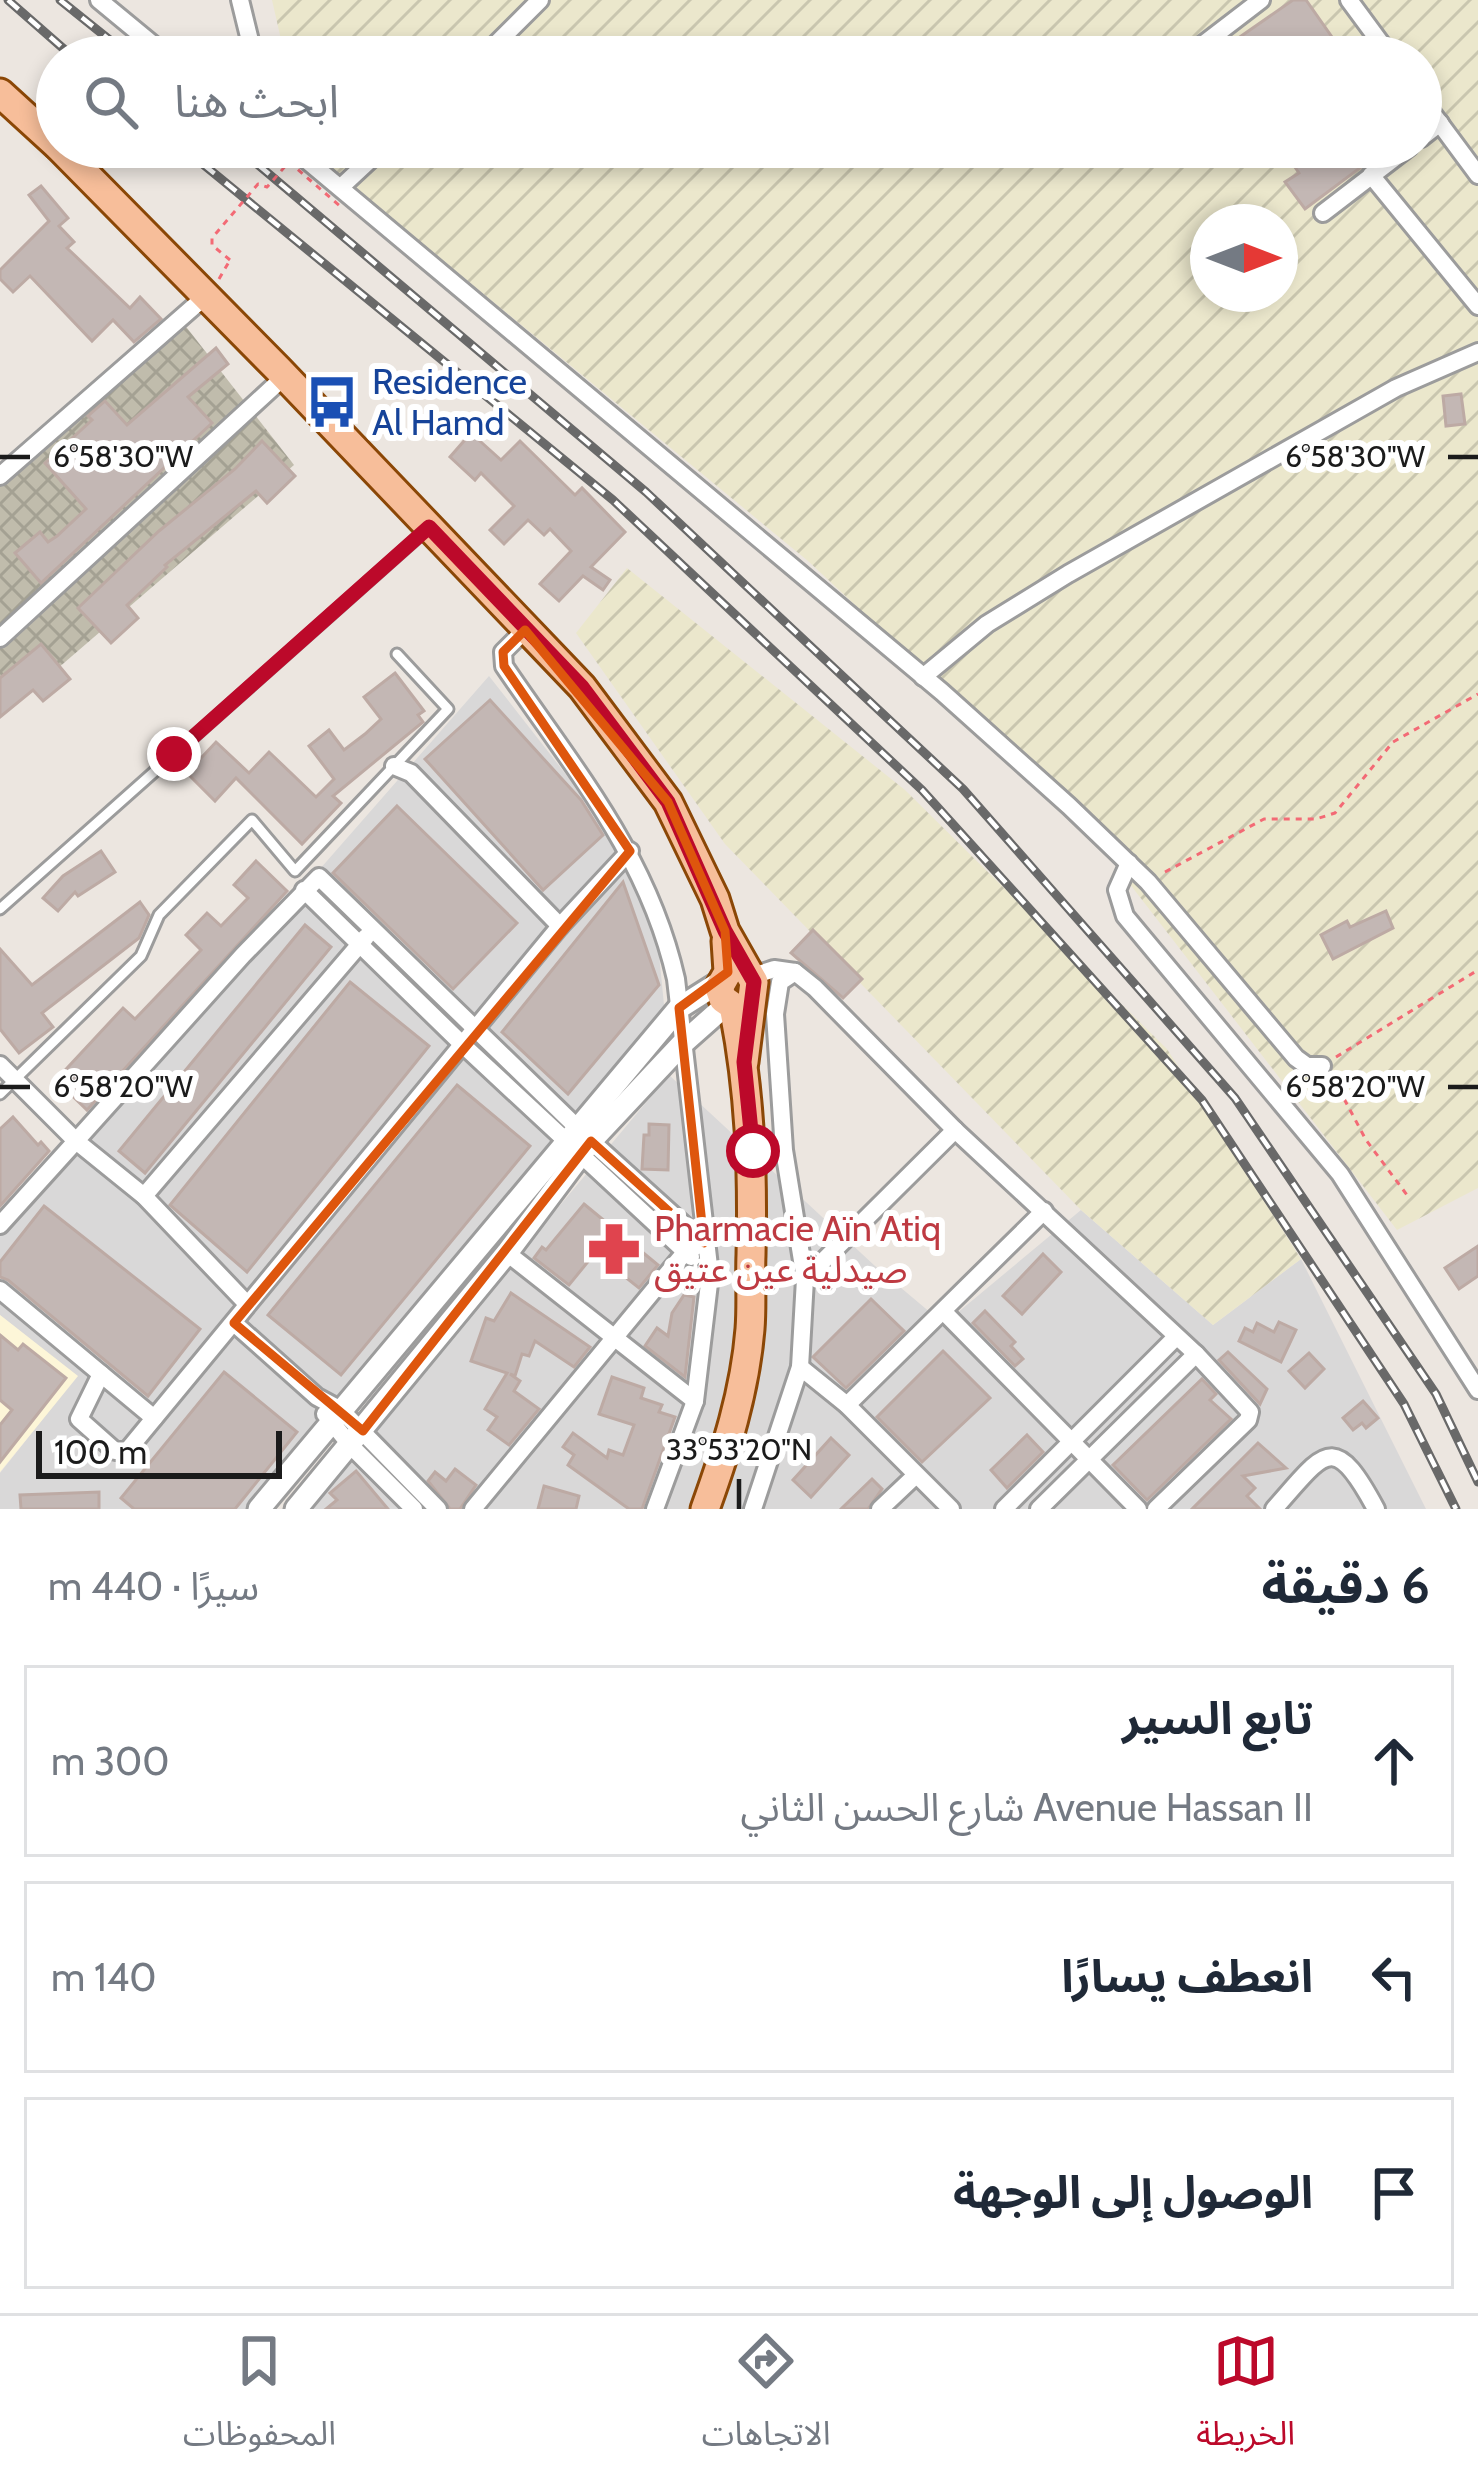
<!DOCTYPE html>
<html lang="ar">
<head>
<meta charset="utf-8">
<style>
	body { margin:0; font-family:Cabin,"Noto Sans Arabic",sans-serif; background:#f6f6f7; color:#1f2937; direction:rtl }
	.compass { position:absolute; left:1190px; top:204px; width:108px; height:108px; border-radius:50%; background:#fff; box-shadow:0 6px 18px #0003; rotate:90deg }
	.scale { position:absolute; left:36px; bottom:30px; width:246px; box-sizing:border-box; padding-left:12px; border:6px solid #1b1b1b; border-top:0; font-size:33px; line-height:42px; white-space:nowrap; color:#1b1b1b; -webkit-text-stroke:9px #fff; paint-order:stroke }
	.stop { position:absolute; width:36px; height:36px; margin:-27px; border:9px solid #bc092a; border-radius:50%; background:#fff }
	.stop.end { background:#bc092a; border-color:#fff; box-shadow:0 3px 12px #0008 }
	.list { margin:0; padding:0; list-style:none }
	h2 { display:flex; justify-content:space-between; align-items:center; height:156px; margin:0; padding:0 48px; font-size:51px }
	h2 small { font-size:39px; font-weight:400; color:#747a83 }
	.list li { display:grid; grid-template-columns:78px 1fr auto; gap:36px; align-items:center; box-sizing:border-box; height:192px; margin:0 24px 24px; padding:0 24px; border:3px solid #e0e1e3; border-radius:0px }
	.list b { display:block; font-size:45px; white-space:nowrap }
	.list p { margin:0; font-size:39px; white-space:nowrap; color:#747a83 }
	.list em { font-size:39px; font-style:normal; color:#747a83 }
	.icon { flex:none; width:66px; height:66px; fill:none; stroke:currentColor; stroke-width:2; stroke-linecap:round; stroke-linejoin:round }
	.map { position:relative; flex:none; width:1478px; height:1509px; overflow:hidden; direction:ltr }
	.search { position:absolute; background:#fff; box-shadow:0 6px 18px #0003; left:36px; right:36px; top:36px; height:132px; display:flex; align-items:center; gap:30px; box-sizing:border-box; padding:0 42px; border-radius:66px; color:#747a83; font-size:45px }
	.sheet { height:804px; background:#fff }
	nav { display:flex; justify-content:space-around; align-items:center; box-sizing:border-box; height:168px; border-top:3px solid #e0e1e3; background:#fff; font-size:33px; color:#747a83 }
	nav a { display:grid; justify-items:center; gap:6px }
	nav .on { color:#bc092a }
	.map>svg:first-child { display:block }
</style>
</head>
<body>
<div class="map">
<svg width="1478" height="1509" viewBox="0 0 1478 1509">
	<defs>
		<pattern id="construction-cross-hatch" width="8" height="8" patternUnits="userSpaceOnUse" patternTransform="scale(3)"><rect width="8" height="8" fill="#c0bcac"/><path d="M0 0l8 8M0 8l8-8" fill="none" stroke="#a4a193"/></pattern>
		<pattern id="farmland-furrows" width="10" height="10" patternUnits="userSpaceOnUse" patternTransform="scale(3)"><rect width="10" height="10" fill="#ebe7cc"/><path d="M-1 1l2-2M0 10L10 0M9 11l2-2" fill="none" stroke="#c9c6af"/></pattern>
	</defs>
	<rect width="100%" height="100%" fill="#ece6e0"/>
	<!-- residential -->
	<g fill="#d9d8d8">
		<path d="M489,676L629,855L657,934L665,1015L259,1509H0V1473L77,1376L0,1315V1234Z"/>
		<path d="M669,1075L875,1266L944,1324L1081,1210L1213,1325L1301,1259L1426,1509H306Z"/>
	</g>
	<!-- education -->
	<path fill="#fdf6d8" d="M0,1315L78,1376L0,1472Z"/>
	<!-- construction -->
	<path fill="url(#construction-cross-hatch)" d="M180,319L294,465L0,718V486Z"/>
	<!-- farmland -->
	<g fill="url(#farmland-furrows)" fill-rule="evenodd">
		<path d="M272,0H1478V1188L1397,1230L1068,804L808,561L305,147H1421V57H285ZM1208,222H1280V294H1208Z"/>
		<path d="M627,568L905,790L1167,1049L1301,1259L1213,1325L1081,1210L725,844L576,633Z"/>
	</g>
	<!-- building -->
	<g fill="#c3b7b4" stroke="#bdaaa4" stroke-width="3">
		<path d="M1293,0H1306L1346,57H1211Z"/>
		<path d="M1281,147H1388L1305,209L1285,182L1299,173Z"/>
		<path d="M41,186L68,218L59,226L74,242L67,248L130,308L140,297L161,319L134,342L113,320L92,341L30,276L13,292L0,279V270L49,221L29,195Z"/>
		<path d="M216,348L228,364L188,397L212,423L41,583L15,553L40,532L48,542L57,536L86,509L45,463L92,420L88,416L105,401L127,425Z"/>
		<path d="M1461,394L1465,424L1446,426L1443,396Z"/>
		<path d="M471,433L501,460L520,441L575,495L582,488L625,532L591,567L610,580L603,590L583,576L559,601L540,584L571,551L550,529L544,535L528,520L504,544L490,530L514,506L481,473L475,480L450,457Z"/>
		<path d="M262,441L295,476L267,503L256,491L165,565L167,567L127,605L138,618L111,643L78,608L159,531L235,469Z"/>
		<path d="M41,644L70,679L43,701L33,690L0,717V678Z"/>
		<path d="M395,673L424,711L418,715L423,722L333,796L341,803L302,844L236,778L215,801L187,773L216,742L249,773L269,752L316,797L334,779L309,746L329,730L344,750L365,734L381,719L364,697Z"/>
		<path d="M490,700L581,800L603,835L543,890L425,759Z"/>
		<path d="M397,806L517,923L453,989L333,873Z"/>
		<path d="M101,851L115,872L78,896L75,892L58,911L43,898L63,876Z"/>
		<path d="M256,861L287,891L87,1110L56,1080L123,1008L135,1019L201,950L186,935L207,913L221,926L248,898L234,885Z"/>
		<path d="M623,882L659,985L568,1094L502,1032Z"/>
		<path d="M140,902L149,915L139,938L42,1013L53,1027L19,1053L0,1029V949L32,985Z"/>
		<path d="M1386,911L1393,928L1333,959L1321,935L1347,921L1350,927Z"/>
		<path d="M305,925L331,947L145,1173L119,1151Z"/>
		<path d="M813,930L862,979L843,998L791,953Z"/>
		<path d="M350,982L429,1046L247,1272L170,1205Z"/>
		<path d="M457,1085L530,1146L341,1375L268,1315Z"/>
		<path d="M13,1117L38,1145L41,1142L49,1151L0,1206V1129Z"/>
		<path d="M649,1124L669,1125L668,1170L642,1169L644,1135H649Z"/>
		<path d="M584,1204L658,1265L639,1288L595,1253L569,1285L534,1258L542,1247L546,1250Z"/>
		<path d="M44,1206L200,1329L148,1396L8,1280L0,1277V1262Z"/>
		<path d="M1478,1246V1276L1459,1289L1445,1268Z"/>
		<path d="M1043,1254L1061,1272L1022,1314L1003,1296Z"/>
		<path d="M511,1293L590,1347L574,1367L535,1341L529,1356L522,1354L515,1376L510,1374L520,1381L514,1391L539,1409L509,1445L488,1430L497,1417L485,1409L507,1373L471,1361L486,1318L494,1321Z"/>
		<path d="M684,1295L694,1297L685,1377L645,1346L657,1328L668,1336L672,1313Z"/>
		<path d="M871,1299L904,1331L846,1388L813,1357Z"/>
		<path d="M985,1311L1015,1342L1011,1346L1023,1359L1015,1366L973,1323Z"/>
		<path d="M1279,1322L1296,1330L1281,1362L1239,1341L1245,1328L1253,1332L1257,1323L1274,1332Z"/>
		<path d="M0,1335L18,1350L23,1344L66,1378L0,1462V1425L12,1410L0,1400Z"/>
		<path d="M943,1351L990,1398L922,1462L877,1417Z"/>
		<path d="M1228,1352L1267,1389L1260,1404L1219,1360Z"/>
		<path d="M1309,1353L1324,1369L1305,1388L1289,1371Z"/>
		<path d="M224,1372L297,1432L235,1509H134L121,1498Z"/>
		<path d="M612,1377L644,1388L641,1398L662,1405L659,1412L675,1417L642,1509H629L568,1465L574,1455L563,1447L573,1433L607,1458L609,1450L623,1455L634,1425L599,1414Z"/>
		<path d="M1202,1379L1216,1394L1210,1400L1231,1419L1147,1500L1113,1465Z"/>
		<path d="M1363,1401L1378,1418L1366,1428L1362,1423L1353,1430L1343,1418Z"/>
		<path d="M1027,1435L1043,1452L1007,1488L991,1470Z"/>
		<path d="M831,1438L849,1455L811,1497L793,1480Z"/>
		<path d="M1258,1443L1286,1468L1243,1476L1255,1488L1247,1496L1260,1509H1192Z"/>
		<path d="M455,1469L476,1485L460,1509H450L428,1481L435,1472L446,1481Z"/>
		<path d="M356,1471L388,1509H326L337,1500L330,1493Z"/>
		<path d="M872,1479L882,1489L868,1509H841Z"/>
		<path d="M544,1486L579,1496L576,1509H538Z"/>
		<path d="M99,1492V1509H21L20,1495Z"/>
	</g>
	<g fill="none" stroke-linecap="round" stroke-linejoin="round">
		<!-- service casing -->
		<g stroke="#9c9c9c" stroke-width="15">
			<g id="service">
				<path d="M0,909L426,530"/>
				<path d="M0,1094L141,956L159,915L252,820L295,871L448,709L397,654"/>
			</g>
		</g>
		<!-- minor casing -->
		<g stroke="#9c9c9c" stroke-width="22">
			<g id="minor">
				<path d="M99,0L168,57"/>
				<path d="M240,0L254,57"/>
				<path d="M1349,0L1391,57"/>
				<path d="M1197,49L1261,0"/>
				<path d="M483,57L540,0"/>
				<path d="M1421,98L1478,175"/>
				<path d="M1421,138L1440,123"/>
				<path d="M291,147L942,692L1069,806L1148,882L1296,1058L1307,1066H1322"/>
				<path d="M1371,175L1478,306"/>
				<path d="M341,187L384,147"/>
				<path d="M1323,213L1409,147"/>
				<path d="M0,476L207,295"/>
				<path d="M525,630L503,652L504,666C573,768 648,855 676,979L710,1275L695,1401L655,1509"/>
				<path d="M0,638L285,376"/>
				<path d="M923,677L987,624L1068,574L1396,388L1478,352"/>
				<path d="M394,766L411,773L560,926"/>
				<path d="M1129,863L1117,890L1125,916L1340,1174L1478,1390"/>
				<path d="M304,890L463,1045L691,1257"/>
				<path d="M750,977L774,969L795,972"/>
				<path d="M0,1065L76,1141L0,1225"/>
				<path d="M144,1196L366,937"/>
				<path d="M507,1253L695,1401"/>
				<path d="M805,1279L955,1130"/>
				<path d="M0,1290L154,1418"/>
				<path d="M247,1304L144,1196L76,1141L243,955L319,877L591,1141L704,1243L686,1251L473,1509"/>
				<path d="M944,1312L1138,1509"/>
				<path d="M234,1323L317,1397L341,1410L438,1509"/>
				<path d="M800,1367L847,1405L951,1509"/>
				<path d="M101,1374L79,1419L115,1451H127L560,926L630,851"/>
				<path d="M847,1405L1044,1211"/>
				<path d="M325,1414L351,1446L414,1509"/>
				<path d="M753,1509L800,1367L805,1279L784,1150L775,1014L780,982L795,972L815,988L955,1130L1196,1354L1250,1412L1248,1420L1156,1509"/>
				<path d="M880,1509L916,1475"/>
				<path d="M1004,1509L1176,1337"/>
				<path d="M1039,1509L1196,1354"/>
				<path d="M1274,1509C1325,1452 1333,1429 1376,1509"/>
			</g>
		</g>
		<!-- tertiary casing -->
		<g stroke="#9c9c9c" stroke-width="27">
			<g id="tertiary">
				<path d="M259,1509L679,1008L720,982"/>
				<path d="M296,1509L507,1253L591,1141L682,1044L727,1004"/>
			</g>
		</g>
		<!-- primary casing -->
		<g stroke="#8b4706" stroke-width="33">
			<g id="primary">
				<path d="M0,93L57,145"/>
				<path d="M59,147L279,370L582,687L668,802L715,899L725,931L754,982L744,1062"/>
				<path d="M705,1509C726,1451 745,1391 750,1329C752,1304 750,1280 751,1255C753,1170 750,1090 733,1006L723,999L719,988L728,972L726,941"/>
			</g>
		</g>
		<!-- path -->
		<g stroke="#f36a75" stroke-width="3" stroke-dasharray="6 6" stroke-linecap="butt">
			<path d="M219,279L230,260"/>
			<path d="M1165,872L1264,819H1316L1335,813L1393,742L1478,694"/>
			<path d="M1336,1057L1478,970"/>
			<path d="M1333,1078L1366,1140L1407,1195"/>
		</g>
		<!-- service -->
		<use href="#service" stroke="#fff" stroke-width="9"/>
		<!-- minor -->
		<use href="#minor" stroke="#fff" stroke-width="16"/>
		<!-- tertiary -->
		<use href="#tertiary" stroke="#fff" stroke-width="21"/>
		<!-- primary -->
		<use href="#primary" stroke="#f7be9a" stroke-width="27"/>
		<!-- rail casing -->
		<g stroke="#696969" stroke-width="9">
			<g id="rail">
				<path d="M8,0L73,57"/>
				<path d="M60,0L131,57"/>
				<path d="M182,147L613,500L922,790L1202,1100L1404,1404L1456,1509"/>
				<path d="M237,147L646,492L963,789L1235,1098L1436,1394L1478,1482"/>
			</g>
		</g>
		<!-- rail -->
		<use href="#rail" stroke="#fff" stroke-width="4.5" stroke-dasharray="14" stroke-linecap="butt"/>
		<!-- path-bridge -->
		<path stroke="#f36a75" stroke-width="3" stroke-dasharray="6 6" stroke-linecap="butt" d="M230,260L212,245V238L258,184L267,187L289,162L340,206"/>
	</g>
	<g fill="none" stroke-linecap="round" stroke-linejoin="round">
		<!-- route -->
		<path stroke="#bc092a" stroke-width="15" d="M174,754L429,527L582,687L668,802L725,931L754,982L744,1062L753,1151"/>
	</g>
	<!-- marked area -->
	<path fill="none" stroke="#de560d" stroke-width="9" stroke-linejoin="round" d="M525,630L668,802L725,931L728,972L679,1008L704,1243L591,1141L363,1431L234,1323L630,851L504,666L503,652Z"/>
	<!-- ticks -->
	<path fill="none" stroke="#1b1b1b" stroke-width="4.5" d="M0,457H30M1448,457H1478M0,1087H30M1448,1087H1478M739,1479V1509"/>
	<!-- icons -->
	<defs>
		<g id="bus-bare" transform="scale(4.14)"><path d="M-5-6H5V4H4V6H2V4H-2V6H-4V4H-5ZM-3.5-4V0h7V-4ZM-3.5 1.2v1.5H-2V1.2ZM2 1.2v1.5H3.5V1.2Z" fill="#1a4fb4" stroke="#fff" stroke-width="2.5" paint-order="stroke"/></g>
		<g id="pharmacy-bare" transform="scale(4.14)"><path d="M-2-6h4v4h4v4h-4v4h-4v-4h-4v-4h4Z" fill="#e0444e" stroke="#fff" stroke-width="2.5" paint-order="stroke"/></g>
	</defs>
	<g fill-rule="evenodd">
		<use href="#bus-bare" x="332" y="402"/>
		<use href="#pharmacy-bare" x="614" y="1249"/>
	</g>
	<g text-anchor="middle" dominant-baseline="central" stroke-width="12" stroke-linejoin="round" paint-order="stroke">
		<!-- transit labels -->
		<g font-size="36" fill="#164399" stroke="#fff" text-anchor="start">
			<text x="372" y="381">Residence<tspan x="372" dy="41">Al Hamd</tspan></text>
		</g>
		<!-- health labels -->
		<g font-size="36" fill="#be3a42" stroke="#fff" text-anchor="start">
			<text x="654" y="1228">Pharmacie Aïn Atiq<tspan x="654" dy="41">صيدلية عين عتيق</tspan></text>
		</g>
	</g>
	<g font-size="30" text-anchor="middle" fill="#1b1b1b" stroke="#fff" stroke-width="12" stroke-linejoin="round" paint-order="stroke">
		<text x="1355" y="467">6°58'30"W</text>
		<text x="123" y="467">6°58'30"W</text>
		<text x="1355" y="1097">6°58'20"W</text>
		<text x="123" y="1097">6°58'20"W</text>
		<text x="739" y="1460">33°53'20"N</text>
	</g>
</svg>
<svg class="compass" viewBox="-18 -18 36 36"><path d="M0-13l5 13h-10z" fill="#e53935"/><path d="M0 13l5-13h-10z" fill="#747a83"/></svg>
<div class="scale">100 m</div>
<div class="stop" style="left:753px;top:1151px"></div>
<div class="stop end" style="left:174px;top:754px"></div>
<div class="search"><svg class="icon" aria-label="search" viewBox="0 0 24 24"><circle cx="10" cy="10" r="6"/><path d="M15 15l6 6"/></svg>ابحث هنا</div>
</div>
<section class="sheet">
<h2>6 دقيقة<small>سيرًا · 440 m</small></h2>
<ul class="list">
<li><svg class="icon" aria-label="ahead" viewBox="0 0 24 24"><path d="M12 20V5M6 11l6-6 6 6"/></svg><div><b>تابع السير</b><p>Avenue Hassan II شارع الحسن الثاني</p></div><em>300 m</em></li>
<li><svg class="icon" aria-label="left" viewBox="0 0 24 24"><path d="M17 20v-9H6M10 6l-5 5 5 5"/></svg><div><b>انعطف يسارًا</b></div><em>140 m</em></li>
<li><svg class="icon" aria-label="arrive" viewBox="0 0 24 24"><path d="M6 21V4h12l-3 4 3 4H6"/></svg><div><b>الوصول إلى الوجهة</b></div></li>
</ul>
</section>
<nav>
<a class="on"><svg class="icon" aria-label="map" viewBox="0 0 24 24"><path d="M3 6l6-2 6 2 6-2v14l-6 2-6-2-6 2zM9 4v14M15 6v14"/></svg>الخريطة</a>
<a><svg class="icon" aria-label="directions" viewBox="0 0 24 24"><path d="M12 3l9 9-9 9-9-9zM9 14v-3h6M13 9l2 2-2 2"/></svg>الاتجاهات</a>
<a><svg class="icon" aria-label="saved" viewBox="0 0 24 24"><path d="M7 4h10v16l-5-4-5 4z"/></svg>المحفوظات</a>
</nav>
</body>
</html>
